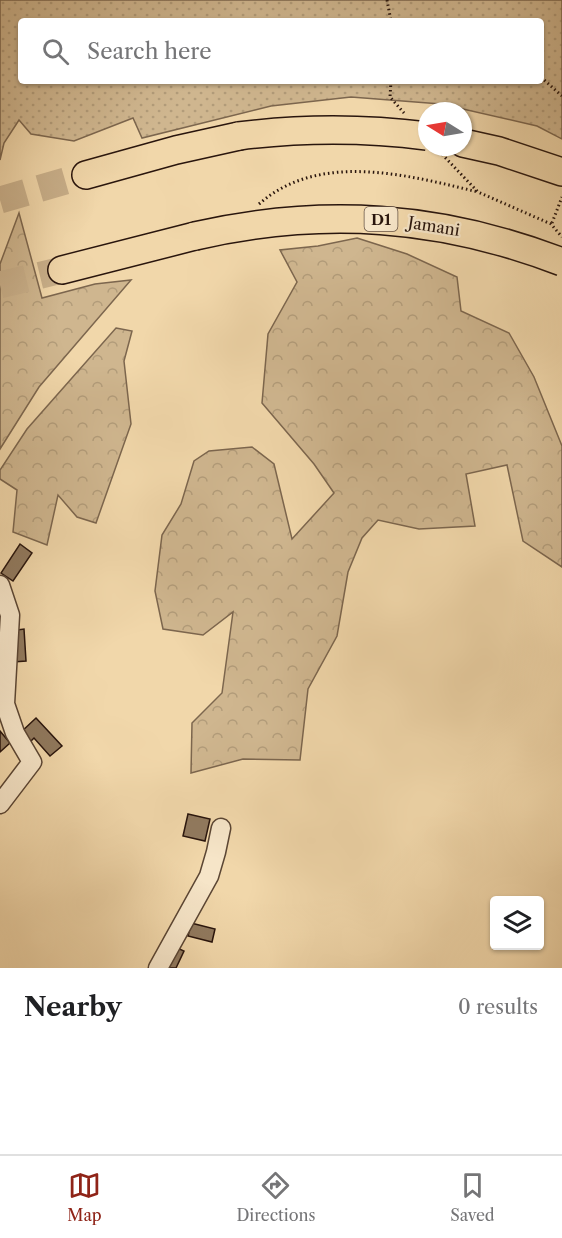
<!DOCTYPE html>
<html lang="en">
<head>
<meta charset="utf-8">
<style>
	body { margin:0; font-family:"Libre Caslon Text",serif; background:#f6f6f6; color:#202124 }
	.controls { position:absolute; right:18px; bottom:18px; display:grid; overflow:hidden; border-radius:6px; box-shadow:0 2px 4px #0004 }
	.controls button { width:54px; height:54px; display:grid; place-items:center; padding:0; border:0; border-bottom:2px solid #e0e0e0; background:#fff; color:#202124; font:30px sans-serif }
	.compass { position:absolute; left:418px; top:102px; width:54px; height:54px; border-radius:50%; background:#fff; box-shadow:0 2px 4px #0004; rotate:281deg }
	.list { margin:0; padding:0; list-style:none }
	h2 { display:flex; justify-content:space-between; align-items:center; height:78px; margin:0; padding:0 24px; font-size:26px }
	h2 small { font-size:20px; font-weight:400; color:#757577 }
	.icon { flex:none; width:33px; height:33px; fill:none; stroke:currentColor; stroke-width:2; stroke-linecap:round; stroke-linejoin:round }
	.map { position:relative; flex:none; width:562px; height:968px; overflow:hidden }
	.search { position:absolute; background:#fff; box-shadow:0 2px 4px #0004; left:18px; right:18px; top:18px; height:66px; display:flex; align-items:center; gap:15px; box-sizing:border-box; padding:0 21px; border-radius:6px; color:#757577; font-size:22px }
	.sheet { height:186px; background:#fff }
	nav { display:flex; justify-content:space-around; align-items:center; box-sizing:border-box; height:84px; border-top:2px solid #e0e0e0; background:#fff; font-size:16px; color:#757577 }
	nav a { display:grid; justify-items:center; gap:3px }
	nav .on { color:#8f2418 }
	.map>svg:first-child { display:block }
</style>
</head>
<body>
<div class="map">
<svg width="562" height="968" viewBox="0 0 562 968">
	<defs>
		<pattern id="grass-dots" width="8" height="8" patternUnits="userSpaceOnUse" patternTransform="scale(1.5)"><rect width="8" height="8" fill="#cfb68f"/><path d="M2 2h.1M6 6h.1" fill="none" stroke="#b29c7a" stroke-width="1.8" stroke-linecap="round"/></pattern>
		<pattern id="forest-crowns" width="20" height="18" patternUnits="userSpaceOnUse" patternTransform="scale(1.5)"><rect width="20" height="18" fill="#cfb68f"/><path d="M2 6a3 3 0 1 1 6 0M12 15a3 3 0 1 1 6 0" fill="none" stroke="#b29c7a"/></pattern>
	</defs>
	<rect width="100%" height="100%" fill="#f1d7aa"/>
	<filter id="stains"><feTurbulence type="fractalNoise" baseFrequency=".00333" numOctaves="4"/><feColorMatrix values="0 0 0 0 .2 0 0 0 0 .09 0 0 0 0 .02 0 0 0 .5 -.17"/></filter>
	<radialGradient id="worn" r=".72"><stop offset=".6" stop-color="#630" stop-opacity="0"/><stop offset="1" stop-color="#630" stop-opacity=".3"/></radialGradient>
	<!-- grass -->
	<path fill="url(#grass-dots)" stroke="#7c664e" stroke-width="1.5" fill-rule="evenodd" d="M0,0H562V139L537,126L441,104L351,97L271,106L142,138L133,118L74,141L31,134L19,120L4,143L0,160ZM21,21H541V81H21Z"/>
	<!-- forest -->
	<g fill="url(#forest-crowns)" stroke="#7c664e" stroke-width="1.5">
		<path d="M19,213L42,298L95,284L131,280L39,387L0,449V264Z"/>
		<path d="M357,238L407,254L457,277L461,311L509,333L534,377L562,446V567L523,541L507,465L466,474L475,526L419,529L378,520L362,538L348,572L337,636L308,689L300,760L243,759L191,773L192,723L222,693L233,612L203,635L163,629L155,591L162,535L181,504L194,461L209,451L252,447L274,464L292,539L334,493L314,464L262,403L268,334L297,282L280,250L318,246Z"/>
		<path d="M116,328L132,331L124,361L131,424L96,523L77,517L58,495L47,545L13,532L17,490L0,479V470L27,429Z"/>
	</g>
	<!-- building -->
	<g fill="#917a5f" stroke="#29150d" stroke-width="1.5">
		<path d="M20,544L32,553L13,581L1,573Z"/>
		<path d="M24,629L26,661L13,662L10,631Z"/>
		<path d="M36,718L62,746L50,756L34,738L28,744L19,734Z"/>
		<path d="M0,731L10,743L0,752Z"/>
		<path d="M188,814L210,819L205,841L183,836Z"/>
		<path d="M191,923L215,929L212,942L188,936Z"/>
		<path d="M173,946L184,951L176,968H163Z"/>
	</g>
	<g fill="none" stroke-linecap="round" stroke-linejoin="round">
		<!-- highway-tunnel -->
		<g stroke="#c9b08b" stroke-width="27" stroke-dasharray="27 14" stroke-linecap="butt">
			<path d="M0,200L86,175"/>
			<path d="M0,285L62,270"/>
		</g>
		<!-- minor casing -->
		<g stroke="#5b4634" stroke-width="21">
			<g id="minor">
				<path d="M0,585L10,615L5,704L15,733L32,762L0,804"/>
				<path d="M158,968L209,876L216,852L221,828"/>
			</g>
		</g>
		<!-- highway casing -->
		<g stroke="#29150d" stroke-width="30">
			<g id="highway">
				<path d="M463,143L499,151L562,172"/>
				<path d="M86,175L176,150L239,136"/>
				<path d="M62,270L195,236"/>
			</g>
		</g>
		<!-- path -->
		<g stroke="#29150d" stroke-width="3" stroke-dasharray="1.5 3" stroke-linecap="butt">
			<path d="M387,0L391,21"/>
			<path d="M541,77L562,96"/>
			<path d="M391,81L390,97L404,113"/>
			<path d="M439,151L478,192L551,224L562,237"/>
			<path d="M259,204C319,151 408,175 478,192"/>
			<path d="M552,223L562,197"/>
		</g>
		<!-- minor -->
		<use href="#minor" stroke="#f6e5c8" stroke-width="18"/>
		<!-- highway -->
		<use href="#highway" stroke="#f1d7aa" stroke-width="27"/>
		<!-- highway-bridge casing -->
		<g stroke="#29150d" stroke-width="30" stroke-linecap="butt">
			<g id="highway-bridge">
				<path d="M239,136C302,128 364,128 427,136"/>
				<path d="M195,236C323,207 440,215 562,262"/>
			</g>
		</g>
		<!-- highway-bridge -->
		<use href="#highway-bridge" stroke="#f1d7aa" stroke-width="27"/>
	</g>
	<g text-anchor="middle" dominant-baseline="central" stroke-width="4.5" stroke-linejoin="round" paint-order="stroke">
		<!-- shield labels -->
		<rect fill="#f6e5c8" stroke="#665345" stroke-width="1.5" x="364.5" y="207" width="33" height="24" rx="4.5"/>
		<g font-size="15" font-weight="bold" fill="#29150d">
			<text x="381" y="219">D1</text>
		</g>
		<!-- street labels -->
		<g font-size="16" fill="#29150d" stroke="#f6e5c8">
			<text transform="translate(434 226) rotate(9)">Jamani</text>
		</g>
	</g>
	<rect width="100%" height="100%" filter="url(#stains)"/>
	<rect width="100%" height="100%" fill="url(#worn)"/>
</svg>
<div class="controls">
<button><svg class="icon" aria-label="layers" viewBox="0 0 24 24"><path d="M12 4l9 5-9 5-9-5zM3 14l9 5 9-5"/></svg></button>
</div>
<svg class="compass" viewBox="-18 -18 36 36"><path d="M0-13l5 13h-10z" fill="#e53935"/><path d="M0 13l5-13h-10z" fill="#757577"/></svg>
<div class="search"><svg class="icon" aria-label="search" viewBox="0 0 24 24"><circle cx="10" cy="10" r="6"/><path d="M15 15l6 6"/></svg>Search here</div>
</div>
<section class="sheet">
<h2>Nearby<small>0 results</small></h2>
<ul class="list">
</ul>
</section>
<nav>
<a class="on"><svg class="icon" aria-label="map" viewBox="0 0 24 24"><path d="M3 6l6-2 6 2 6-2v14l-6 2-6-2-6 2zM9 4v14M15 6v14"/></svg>Map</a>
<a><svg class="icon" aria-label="directions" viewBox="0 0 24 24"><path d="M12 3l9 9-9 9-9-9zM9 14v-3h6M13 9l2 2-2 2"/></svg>Directions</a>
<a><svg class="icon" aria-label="saved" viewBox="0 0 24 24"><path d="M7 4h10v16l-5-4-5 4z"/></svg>Saved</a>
</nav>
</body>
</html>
